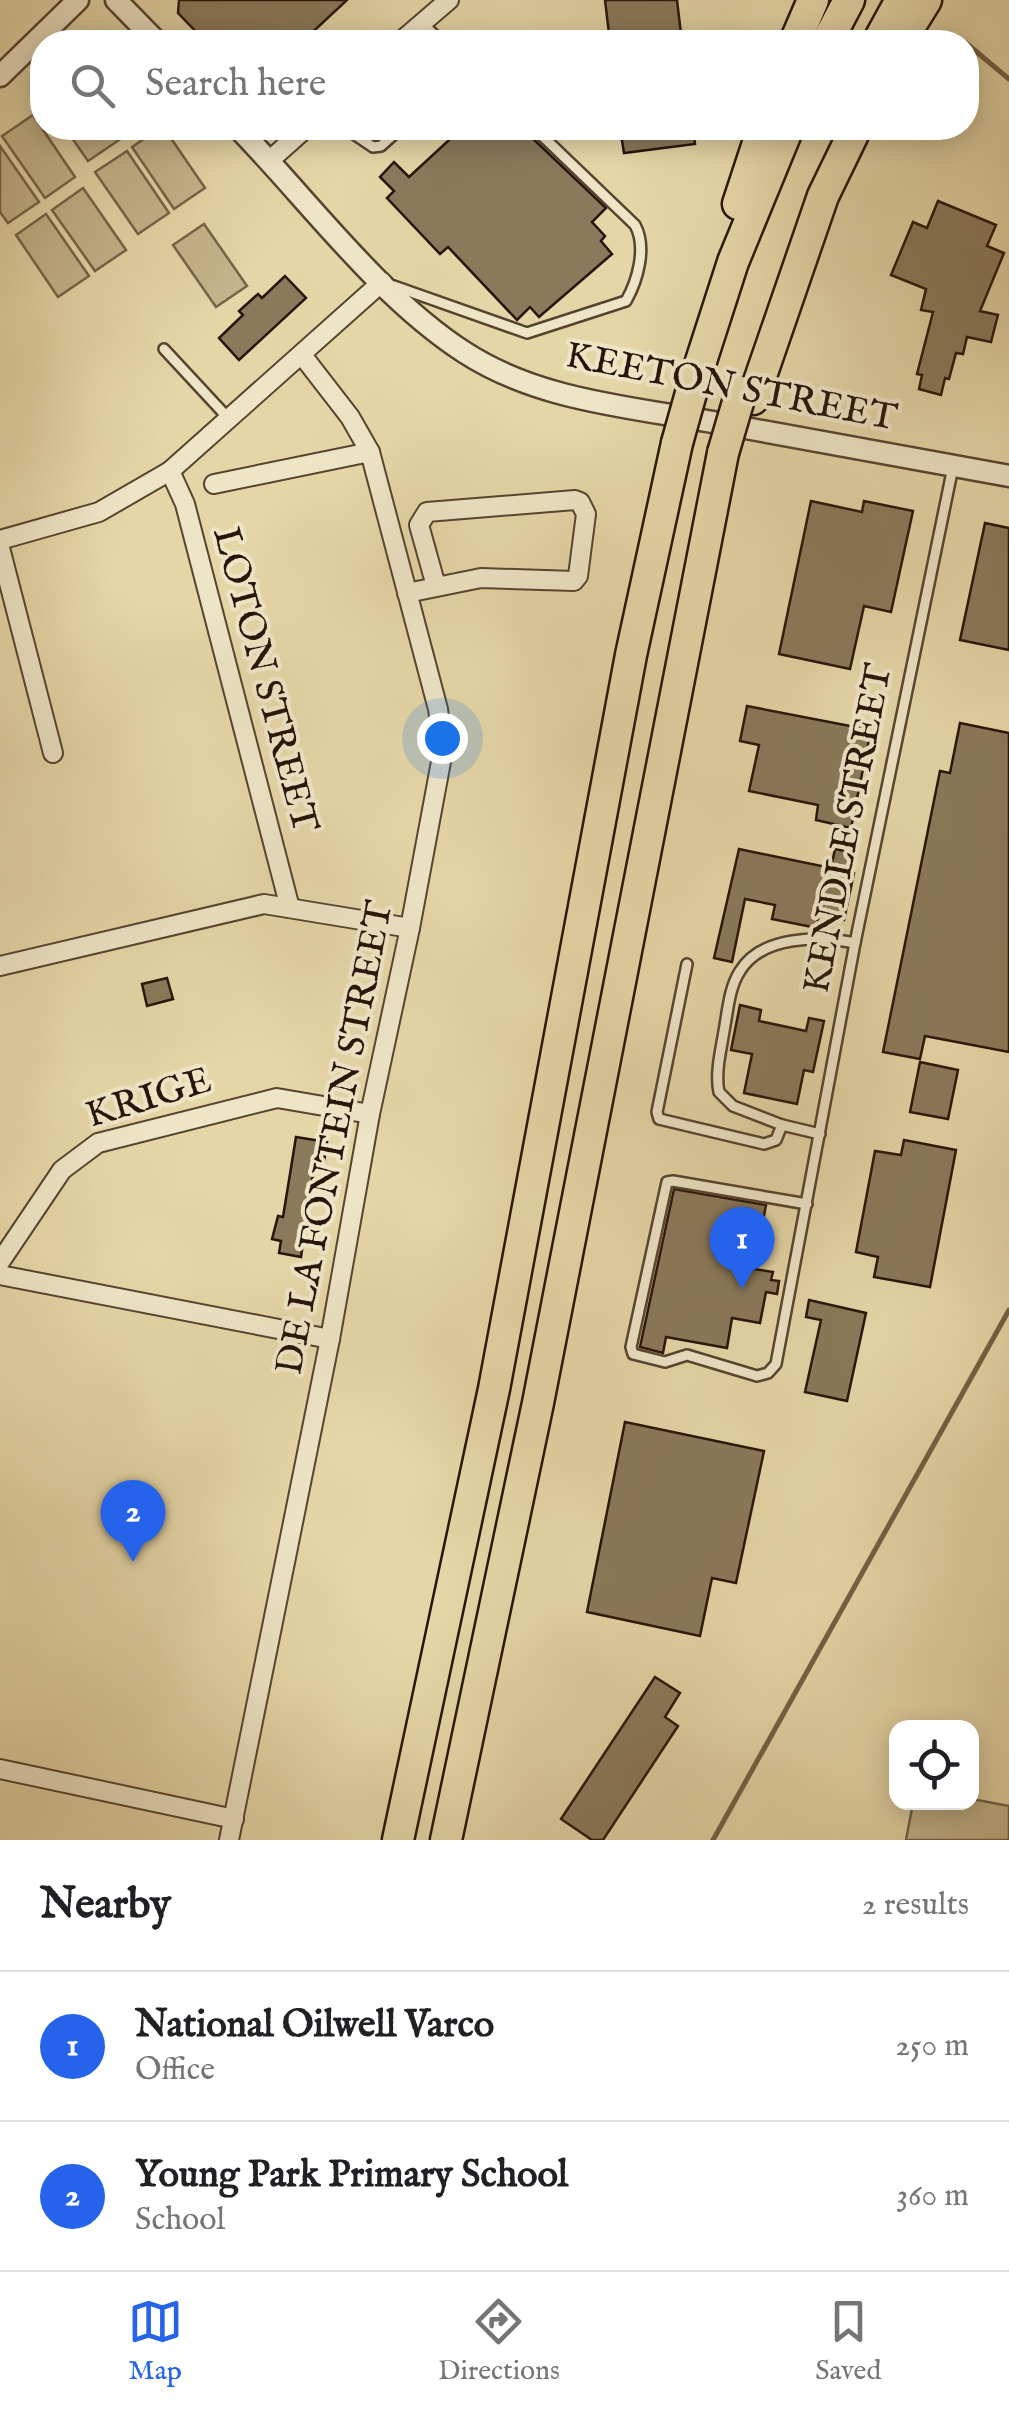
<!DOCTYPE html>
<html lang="en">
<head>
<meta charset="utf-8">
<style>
	body { margin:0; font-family:"IM FELL English",serif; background:#f6f6f6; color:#202124 }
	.controls { position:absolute; right:30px; bottom:30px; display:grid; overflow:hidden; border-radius:20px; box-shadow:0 5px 25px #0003 }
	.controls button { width:90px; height:90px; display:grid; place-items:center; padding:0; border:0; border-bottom:2px solid #e0e0e0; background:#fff; color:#202124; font:50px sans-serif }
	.you { position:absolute; left:442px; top:738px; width:35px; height:35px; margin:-25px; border:8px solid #fff; border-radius:50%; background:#1a73e8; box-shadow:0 0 0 15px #1a73e833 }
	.badge { display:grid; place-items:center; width:65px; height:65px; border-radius:50%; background:#2563eb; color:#fff; font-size:32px; font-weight:700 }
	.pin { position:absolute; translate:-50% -82px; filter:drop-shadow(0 2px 5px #0008) }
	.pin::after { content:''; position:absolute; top:52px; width:35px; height:30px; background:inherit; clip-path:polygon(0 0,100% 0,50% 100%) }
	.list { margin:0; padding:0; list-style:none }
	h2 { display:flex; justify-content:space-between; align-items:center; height:130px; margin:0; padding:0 40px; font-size:42px }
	h2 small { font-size:32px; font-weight:400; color:#757577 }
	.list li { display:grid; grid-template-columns:65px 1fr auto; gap:30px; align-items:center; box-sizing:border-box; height:150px; padding:0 40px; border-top:2px solid #e0e0e0 }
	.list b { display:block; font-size:38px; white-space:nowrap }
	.list p { margin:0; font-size:32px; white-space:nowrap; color:#757577 }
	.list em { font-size:32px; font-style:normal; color:#757577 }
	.icon { flex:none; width:55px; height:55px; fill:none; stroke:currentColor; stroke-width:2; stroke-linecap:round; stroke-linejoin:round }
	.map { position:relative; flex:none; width:1009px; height:1840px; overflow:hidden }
	.search { position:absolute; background:#fff; box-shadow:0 5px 25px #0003; left:30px; right:30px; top:30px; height:110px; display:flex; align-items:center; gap:25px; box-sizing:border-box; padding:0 35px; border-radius:40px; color:#757577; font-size:38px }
	.sheet { height:430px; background:#fff }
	nav { display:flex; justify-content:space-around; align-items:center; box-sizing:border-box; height:140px; border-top:2px solid #e0e0e0; background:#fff; font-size:28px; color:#757577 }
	nav a { display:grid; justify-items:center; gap:5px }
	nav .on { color:#2563eb }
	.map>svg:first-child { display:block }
</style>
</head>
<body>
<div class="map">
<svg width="1009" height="1840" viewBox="0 0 1009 1840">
	<rect width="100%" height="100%" fill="#e5d6a7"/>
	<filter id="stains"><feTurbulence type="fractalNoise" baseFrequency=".002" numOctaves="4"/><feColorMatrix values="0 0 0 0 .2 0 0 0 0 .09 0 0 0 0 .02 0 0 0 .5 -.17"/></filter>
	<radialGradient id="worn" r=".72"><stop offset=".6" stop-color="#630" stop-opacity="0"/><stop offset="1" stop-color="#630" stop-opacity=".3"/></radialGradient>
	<!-- green -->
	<g fill="#c5b58c" stroke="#76644a" stroke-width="2.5">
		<path d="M33,115L75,177L45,198L2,136Z"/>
		<path d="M65,128H110L119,140L88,161Z"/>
		<path d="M160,128H164L205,188L174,209L132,147Z"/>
		<path d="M0,146L39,202L8,223L0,212Z"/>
		<path d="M127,151L169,213L138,234L95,172Z"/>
		<path d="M83,188L126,250L95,271L52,210Z"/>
		<path d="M46,214L89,276L58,297L16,235Z"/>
		<path d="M204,224L247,286L216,307L173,245Z"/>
		<path d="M972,1799L1009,1806V1840H906L913,1803L972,1802Z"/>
	</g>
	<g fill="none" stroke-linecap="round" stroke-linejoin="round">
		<!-- stream -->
		<g stroke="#736147" stroke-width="5">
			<path d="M966,43L1009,79"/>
			<path d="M713,1840L1009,1310"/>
		</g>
	</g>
	<!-- building -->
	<g fill="#8a795b" stroke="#281408" stroke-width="2.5">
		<path d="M179,0H347L302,42H206L178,13Z"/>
		<path d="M605,0H677L682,42H610Z"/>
		<path d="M462,128H501L511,137L526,128L528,134L606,208L592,222L605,236L601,241L612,254L539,317L530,307L517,320L448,247L440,254L387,198L394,191L380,177L394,162L409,177Z"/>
		<path d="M620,128H693L695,144L624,153Z"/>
		<path d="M938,201L996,225L987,246L1004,253L980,311L998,315L991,342L967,337L963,354L956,353L949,379L945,378L941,395L919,389L922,375L917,374L933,312L921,310L926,289L891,275L913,222L927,228Z"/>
		<path d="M285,276L306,298L239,360L219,338L243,315L239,311L258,294L262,298Z"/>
		<path d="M811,501L862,512L864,501L913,511L891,612L864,606L850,669L779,654Z"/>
		<path d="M985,523L1009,528V650L960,640Z"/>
		<path d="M747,706L871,730L851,828L816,820L818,805L749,791L759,745L740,741Z"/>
		<path d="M960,723L1009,733V1052L925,1036L920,1059L883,1052L940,771L950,773Z"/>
		<path d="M739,849L831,868L835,849L855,853L851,872L854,873L844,920L819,914L817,928L772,919L775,905L745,899L732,962L714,958Z"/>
		<path d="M167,978L173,999L147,1006L142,984Z"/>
		<path d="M740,1005L761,1010L759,1021L806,1031L809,1018L824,1021L813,1072L804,1070L797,1104L744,1093L752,1054L731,1050Z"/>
		<path d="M920,1062L958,1070L948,1119L910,1112Z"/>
		<path d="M296,1137L327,1142L324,1162L315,1160L301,1257L279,1253L281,1241L272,1239L278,1216L283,1217Z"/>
		<path d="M904,1140L956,1150L930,1287L874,1277L878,1257L856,1252L875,1151L901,1155Z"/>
		<path d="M674,1189L766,1205L754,1269L773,1272L771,1280L779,1281L777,1294L766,1292L760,1323L732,1318L727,1348L666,1337L663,1353L640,1347Z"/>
		<path d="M809,1300L866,1313L847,1401L805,1392L821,1320L806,1317Z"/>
		<path d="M625,1422L764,1451L736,1583L712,1578L700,1636L587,1612Z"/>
		<path d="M655,1677L680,1693L665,1717L678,1726L603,1840H592L561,1819Z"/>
	</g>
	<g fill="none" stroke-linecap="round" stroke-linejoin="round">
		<!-- service casing -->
		<g stroke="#574430" stroke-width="14">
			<g id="service">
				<path d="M423,24L442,42"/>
				<path d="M345,128L373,147L381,146L401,128"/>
				<path d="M394,286L527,333L626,301C638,280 647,247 635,225L534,128"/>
				<path d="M164,349L229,419"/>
				<path d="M687,964L657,1112L659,1119L764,1144L776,1140L782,1125L820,1134"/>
				<path d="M782,1125L733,1106L719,1092C715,1073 721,1050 724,1031C728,1010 729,988 740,971C762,935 820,936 855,943"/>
				<path d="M807,1204L673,1181L667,1182L631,1347L633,1354L665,1362L687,1355L757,1376L768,1373L776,1364L855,943L953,467"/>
			</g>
		</g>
		<!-- minor casing -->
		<g stroke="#574430" stroke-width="22">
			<g id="minor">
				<path d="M400,42L449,0"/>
				<path d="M270,160L306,128"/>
				<path d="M170,471L185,504L290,908"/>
				<path d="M214,484L370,452"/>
				<path d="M0,540L99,512L170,471L382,282"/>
				<path d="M0,548L53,753"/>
				<path d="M407,593L481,578L574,581L578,576L586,514L580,502L575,500L427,512L419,525L436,586"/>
				<path d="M0,966L264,904L410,928"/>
				<path d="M0,1262L62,1170L98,1143L277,1098L370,1114"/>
				<path d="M0,1275L330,1339"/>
				<path d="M0,1769L234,1819"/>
				<path d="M229,1840L330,1339L370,1114L410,928L443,751L438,709L370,452L350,417L302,355"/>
			</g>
		</g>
		<!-- tertiary casing -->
		<g stroke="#574430" stroke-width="25">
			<g id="tertiary">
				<path d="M116,0L157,42"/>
				<path d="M0,76L78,0"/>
				<path d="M238,128C309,201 378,296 464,352C539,401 632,407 718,423C815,441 912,459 1009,476"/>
			</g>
		</g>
		<!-- motorway casing -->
		<g stroke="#281408" stroke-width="35">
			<g id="motorway">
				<path d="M795,42L813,0"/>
				<path d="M827,42L849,0"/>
				<path d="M878,42L901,0"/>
				<path d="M900,42L926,0"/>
				<path d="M738,204L763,128"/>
				<path d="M693,386L733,262L788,128"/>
				<path d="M753,399L823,196L856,128"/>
				<path d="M398,1840L494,1389L631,655L677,443"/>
				<path d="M446,1840L538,1403L723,453"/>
			</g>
		</g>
		<!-- service -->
		<use href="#service" stroke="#eee4c6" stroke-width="9"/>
		<!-- minor -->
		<use href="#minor" stroke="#eee4c6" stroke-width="18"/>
		<!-- tertiary -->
		<use href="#tertiary" stroke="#eee4c6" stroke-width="20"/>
		<!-- motorway -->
		<use href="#motorway" stroke="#e5d6a7" stroke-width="30"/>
		<!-- motorway-bridge casing -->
		<g stroke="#281408" stroke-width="35" stroke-linecap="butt">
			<g id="motorway-bridge">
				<path d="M677,443L693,386"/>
				<path d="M723,453L741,392"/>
			</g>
		</g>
		<!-- motorway-bridge -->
		<use href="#motorway-bridge" stroke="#e5d6a7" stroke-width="30"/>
	</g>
	<g text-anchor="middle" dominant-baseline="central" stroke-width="8" stroke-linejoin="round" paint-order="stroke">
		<!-- street labels -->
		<g font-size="38" fill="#281408" stroke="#eee4c6">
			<text transform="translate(731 388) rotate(11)">KEETON STREET</text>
			<text transform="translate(264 680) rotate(75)">LOTON STREET</text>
			<text transform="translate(849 829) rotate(-79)">KENDLE STREET</text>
			<text transform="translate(149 1099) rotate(-17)">KRIGE</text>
			<text transform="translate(336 1138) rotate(-79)">DE LA FONTEIN STREET</text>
		</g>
	</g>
	<rect width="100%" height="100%" filter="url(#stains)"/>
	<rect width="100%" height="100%" fill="url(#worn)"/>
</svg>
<div class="controls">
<button><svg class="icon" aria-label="locate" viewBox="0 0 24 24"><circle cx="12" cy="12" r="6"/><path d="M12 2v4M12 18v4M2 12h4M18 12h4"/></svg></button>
</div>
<div class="you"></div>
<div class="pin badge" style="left:742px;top:1289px">1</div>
<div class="pin badge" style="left:133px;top:1562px">2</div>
<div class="search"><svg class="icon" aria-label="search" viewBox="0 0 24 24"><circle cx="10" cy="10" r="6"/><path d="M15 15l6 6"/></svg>Search here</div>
</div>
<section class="sheet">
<h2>Nearby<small>2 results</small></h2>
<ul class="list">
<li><span class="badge">1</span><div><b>National Oilwell Varco</b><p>Office</p></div><em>250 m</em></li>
<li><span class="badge">2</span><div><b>Young Park Primary School</b><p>School</p></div><em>360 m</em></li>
</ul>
</section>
<nav>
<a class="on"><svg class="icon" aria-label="map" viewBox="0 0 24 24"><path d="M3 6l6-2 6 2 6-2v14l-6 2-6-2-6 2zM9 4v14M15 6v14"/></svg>Map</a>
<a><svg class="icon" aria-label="directions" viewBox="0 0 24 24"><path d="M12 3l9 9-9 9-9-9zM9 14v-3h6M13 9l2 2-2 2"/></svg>Directions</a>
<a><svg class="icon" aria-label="saved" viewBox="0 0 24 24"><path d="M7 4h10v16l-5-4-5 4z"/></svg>Saved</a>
</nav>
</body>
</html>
